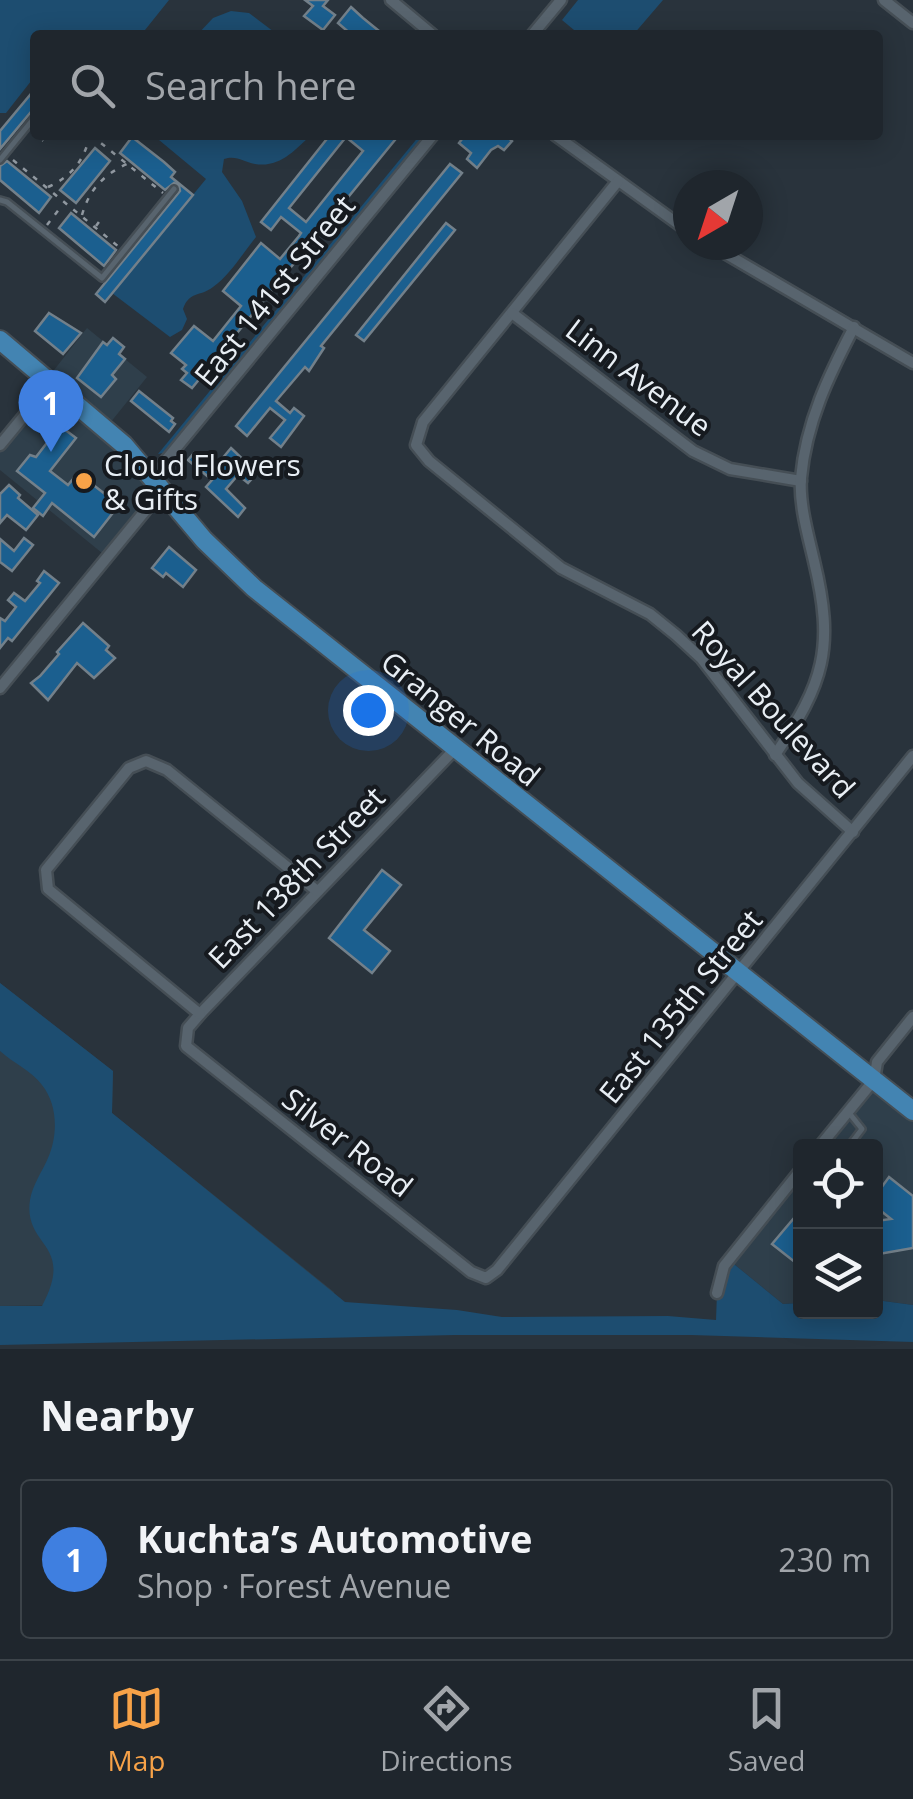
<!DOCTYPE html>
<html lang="en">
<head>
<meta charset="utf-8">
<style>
	body { margin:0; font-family:"Open Sans",sans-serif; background:#272e35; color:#f1f3f6 }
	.controls { position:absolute; right:30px; bottom:30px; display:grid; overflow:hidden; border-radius:10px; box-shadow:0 5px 25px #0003 }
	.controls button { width:90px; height:90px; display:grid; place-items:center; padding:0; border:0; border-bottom:2px solid #3c4349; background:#1f262d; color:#f1f3f6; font:50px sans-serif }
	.compass { position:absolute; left:673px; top:170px; width:90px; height:90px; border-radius:50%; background:#1f262d; box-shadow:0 5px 25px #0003; rotate:219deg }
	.you { position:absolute; left:368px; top:710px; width:35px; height:35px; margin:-25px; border:8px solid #fff; border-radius:50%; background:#1a73e8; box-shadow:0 0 0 15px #1a73e833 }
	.badge { display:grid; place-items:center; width:65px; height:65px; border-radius:50%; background:#f7a248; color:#fff; font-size:32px; font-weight:700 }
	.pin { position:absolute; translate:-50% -82px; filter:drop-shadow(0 2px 5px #0008) }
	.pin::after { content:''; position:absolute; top:52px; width:35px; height:30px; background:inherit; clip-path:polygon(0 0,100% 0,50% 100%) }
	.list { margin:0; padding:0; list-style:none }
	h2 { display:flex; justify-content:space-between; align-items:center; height:130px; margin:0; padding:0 40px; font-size:42px }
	h2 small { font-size:32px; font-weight:400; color:#a1a5aa }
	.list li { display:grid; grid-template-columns:65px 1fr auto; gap:30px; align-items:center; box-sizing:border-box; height:160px; margin:0 20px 20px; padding:0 20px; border:2px solid #3c4349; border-radius:10px }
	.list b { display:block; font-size:38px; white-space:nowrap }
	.list p { margin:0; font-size:32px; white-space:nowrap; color:#a1a5aa }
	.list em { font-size:32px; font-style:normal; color:#a1a5aa }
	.icon { flex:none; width:55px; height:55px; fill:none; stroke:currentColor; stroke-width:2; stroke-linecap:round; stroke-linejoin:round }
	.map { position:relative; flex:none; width:913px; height:1349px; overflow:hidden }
	.search { position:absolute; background:#1f262d; box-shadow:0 5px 25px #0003; left:30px; right:30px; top:30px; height:110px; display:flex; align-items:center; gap:25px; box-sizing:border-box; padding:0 35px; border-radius:10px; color:#a1a5aa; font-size:38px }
	.sheet { height:310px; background:#1f262d }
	nav { display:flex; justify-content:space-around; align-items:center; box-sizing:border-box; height:140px; border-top:2px solid #3c4349; background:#1f262d; font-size:28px; color:#a1a5aa }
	nav a { display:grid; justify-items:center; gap:5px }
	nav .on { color:#f7a248 }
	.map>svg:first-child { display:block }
</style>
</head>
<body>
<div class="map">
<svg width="913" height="1349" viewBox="0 0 913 1349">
	<rect width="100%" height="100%" fill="#29333c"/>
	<!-- built -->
	<g fill="#2f3f4b">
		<path d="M87,328L147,377L106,428L163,489L107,557L0,470V445L51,383L47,379Z"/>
		<path d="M0,983L113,1071L112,1113L334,1292L330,1302L0,1306Z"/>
		<path d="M874,1080L913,1111V1305L876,1300V1146H820Z"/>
		<path d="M800,1171V1303L783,1304L729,1260Z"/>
	</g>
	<!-- green -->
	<g fill="#1d4d70">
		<path d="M0,0H169L141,35H35V76L6,113H0Z"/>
		<path d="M578,0H663L633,35H580L562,20Z"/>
		<path d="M231,11L249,13L278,35H197L213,18Z"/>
		<path d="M153,135H311C295,150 280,168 255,164C243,162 237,155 224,159L222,172L242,201L256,237C243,253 230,275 213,287C200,297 189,291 183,309L187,319L182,330L170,337L112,293L206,179Z"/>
		<path d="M420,135H425L163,453L158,454Z"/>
		<path d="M0,983L113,1071L112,1113L345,1302L457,1310L502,1317L668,1316L716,1320L717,1293L729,1260L783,1304L800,1303V1312H876V1300L913,1305V1342L691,1335H455L0,1345V1306H42C76,1242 23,1248 30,1200C32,1186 43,1170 48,1158C58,1135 58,1105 42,1085C32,1071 13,1063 0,1051Z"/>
	</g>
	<!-- building -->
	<g fill="#1b5f8f" stroke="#73808a" stroke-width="2.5" fill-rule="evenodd">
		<path d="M305,0H328L323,6L335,15L323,30L304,16L313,6Z"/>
		<path d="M351,7L363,18L384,35H352L338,23Z"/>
		<path d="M35,89V107L0,149V131Z"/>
		<path d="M330,135H399L192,388L181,380L187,373L182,369L186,365L171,353L194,326L213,341L241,306L223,291L261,243L280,259L299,236L301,233L281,217L271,230L261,222ZM346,137L363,151L306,222L289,208Z"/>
		<path d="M465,135H505L512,141L504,150L498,146L491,150L477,168L467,159L471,153L459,143Z"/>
		<path d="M132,137L164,162L175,172L171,177L193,195L105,302L96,294L180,191L179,186L174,183L165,190L120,153Z"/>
		<path d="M95,148L110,161L76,203L60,190Z"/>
		<path d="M7,161L51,197L39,213L0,180V166Z"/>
		<path d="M450,164L462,173L321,346L324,348L309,371L305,367L276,401L290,413L294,408L304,416L281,447L270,438L285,420L270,408L247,436L236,426Z"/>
		<path d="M71,213L116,250L104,266L59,228Z"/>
		<path d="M446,223L455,230L364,341L356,335Z"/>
		<path d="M49,313L81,333L63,354L35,331Z"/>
		<path d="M113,338L124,347L119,354L125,359L112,375L116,379L101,397L77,378L103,342L107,345Z"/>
		<path d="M139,391L173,418L171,421L175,424L169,432L131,401Z"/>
		<path d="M60,426L76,438L50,471L68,485L78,473L119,505L94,537L52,503L43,516L33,508L45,493L17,471L30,455L36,457Z"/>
		<path d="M231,448L257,473L248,483L238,475L226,489L245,508L238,517L206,487L212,480L188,460L194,453L198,456L201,454L216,466Z"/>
		<path d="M9,485L20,495L18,498L38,515L26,530L7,515L0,523V494Z"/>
		<path d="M24,538L33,545L12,571L0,562V539L14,551Z"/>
		<path d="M169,547L196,570L183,587L166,573L163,577L152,568Z"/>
		<path d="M44,571L59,583L12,641L8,638L0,648V618L5,621L16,607L8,600L14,593L25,601L40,583L37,581Z"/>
		<path d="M83,623L109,646L106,650L115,658L94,678L77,663L48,700L31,683L40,676L59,654L57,652Z"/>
		<path d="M382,870L401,885L364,930L390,951L372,973L329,938Z"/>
		<path d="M889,1177L913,1196V1248L879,1254L876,1253V1221L891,1219L876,1207V1195Z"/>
		<path d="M800,1211V1260L796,1263L772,1244Z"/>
	</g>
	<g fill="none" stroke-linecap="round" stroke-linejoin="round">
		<!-- lane casing -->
		<g stroke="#454e55" stroke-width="10">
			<g id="lane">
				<path d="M0,160L35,117"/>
				<path d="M0,200L7,202L102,278L174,189"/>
				<path d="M849,1146L862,1129L850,1114"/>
			</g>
		</g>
		<!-- street casing -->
		<g stroke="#454e55" stroke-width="15">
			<g id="street">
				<path d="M391,0L433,35"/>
				<path d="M884,0L913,23"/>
				<path d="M532,35L561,0"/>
				<path d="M555,135L688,231"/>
				<path d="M618,181L423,422L416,445L429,461L561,568L650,614L676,635L701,658L798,783L853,832"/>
				<path d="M711,245L913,363"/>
				<path d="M512,313L693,451L730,469L801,481"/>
				<path d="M0,445L51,383"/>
				<path d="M153,476L433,135"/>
				<path d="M0,688L163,489"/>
				<path d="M455,749L200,1014L188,1028L186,1046L471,1272L486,1278L497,1270L913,756"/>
				<path d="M775,755C824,683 835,648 814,561C808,535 799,504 801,478C806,422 829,375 854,327"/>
				<path d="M200,1014L48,889L46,870L129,768L146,761L167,770L317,891"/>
				<path d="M820,1146L874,1080L877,1062L913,1017"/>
				<path d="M717,1293L724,1266L800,1171"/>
			</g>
		</g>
		<!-- primary casing -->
		<g stroke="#454e55" stroke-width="22">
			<path id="primary" d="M0,340L124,445L204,540L254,588L913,1111"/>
		</g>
		<!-- path -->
		<g stroke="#9098a0" stroke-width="2.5" stroke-dasharray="5 8" stroke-linecap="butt">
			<path d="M32,133L43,141"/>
			<path d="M91,135L163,193"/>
			<path d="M13,160L119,247"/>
			<path d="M48,187C72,176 84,161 90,135"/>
			<path d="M82,215C89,190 103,175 127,164"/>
			<path d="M47,225L60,208"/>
			<path d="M96,226L101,219"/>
		</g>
		<!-- lane -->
		<use href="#lane" stroke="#58646e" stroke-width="5"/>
		<!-- street -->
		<use href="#street" stroke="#58646e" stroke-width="10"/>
		<!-- primary -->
		<use href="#primary" stroke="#4384b2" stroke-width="18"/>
	</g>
	<!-- markers -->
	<circle fill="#f7a248" stroke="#161a1f" stroke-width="4" cx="84" cy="481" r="10"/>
	<g text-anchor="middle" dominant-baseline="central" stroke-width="8" stroke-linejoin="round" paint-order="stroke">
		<!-- street labels -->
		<g font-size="30" fill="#e8eef4" stroke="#161a1f">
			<text transform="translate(274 290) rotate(-51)">East 141st Street</text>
			<text transform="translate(639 377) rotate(37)">Linn Avenue</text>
			<text transform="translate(774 709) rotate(48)">Royal Boulevard</text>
			<text transform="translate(461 718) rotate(39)">Granger Road</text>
			<text transform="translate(296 877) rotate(-46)">East 138th Street</text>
			<text transform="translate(680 1006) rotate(-51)">East 135th Street</text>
			<text transform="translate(348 1142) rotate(38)">Silver Road</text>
		</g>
		<!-- poi labels -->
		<g font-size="30" fill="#e8eef4" stroke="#161a1f" text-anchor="start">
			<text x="104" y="464">Cloud Flowers<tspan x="104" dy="34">&amp; Gifts</tspan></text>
		</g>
	</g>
</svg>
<div class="controls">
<button><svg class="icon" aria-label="locate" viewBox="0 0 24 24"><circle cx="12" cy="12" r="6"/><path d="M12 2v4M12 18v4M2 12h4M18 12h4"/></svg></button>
<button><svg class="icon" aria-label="layers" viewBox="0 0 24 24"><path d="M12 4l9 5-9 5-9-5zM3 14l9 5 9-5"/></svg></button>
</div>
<svg class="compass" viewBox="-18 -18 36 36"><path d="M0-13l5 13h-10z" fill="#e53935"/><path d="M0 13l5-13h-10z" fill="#a1a5aa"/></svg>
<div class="you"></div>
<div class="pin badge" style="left:51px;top:452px;background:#3f7fe0">1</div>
<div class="search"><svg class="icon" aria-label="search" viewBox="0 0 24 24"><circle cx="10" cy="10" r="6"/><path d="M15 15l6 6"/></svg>Search here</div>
</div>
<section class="sheet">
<h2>Nearby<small></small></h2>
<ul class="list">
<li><span class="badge" style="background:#3f7fe0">1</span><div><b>Kuchta’s Automotive</b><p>Shop · Forest Avenue</p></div><em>230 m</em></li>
</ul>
</section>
<nav>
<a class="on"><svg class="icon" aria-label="map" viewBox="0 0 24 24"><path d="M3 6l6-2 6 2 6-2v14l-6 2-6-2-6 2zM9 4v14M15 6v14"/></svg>Map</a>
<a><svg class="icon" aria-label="directions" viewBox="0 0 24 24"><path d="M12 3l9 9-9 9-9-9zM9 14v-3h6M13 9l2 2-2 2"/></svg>Directions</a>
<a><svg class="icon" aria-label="saved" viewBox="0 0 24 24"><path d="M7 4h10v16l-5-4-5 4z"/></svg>Saved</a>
</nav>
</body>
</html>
